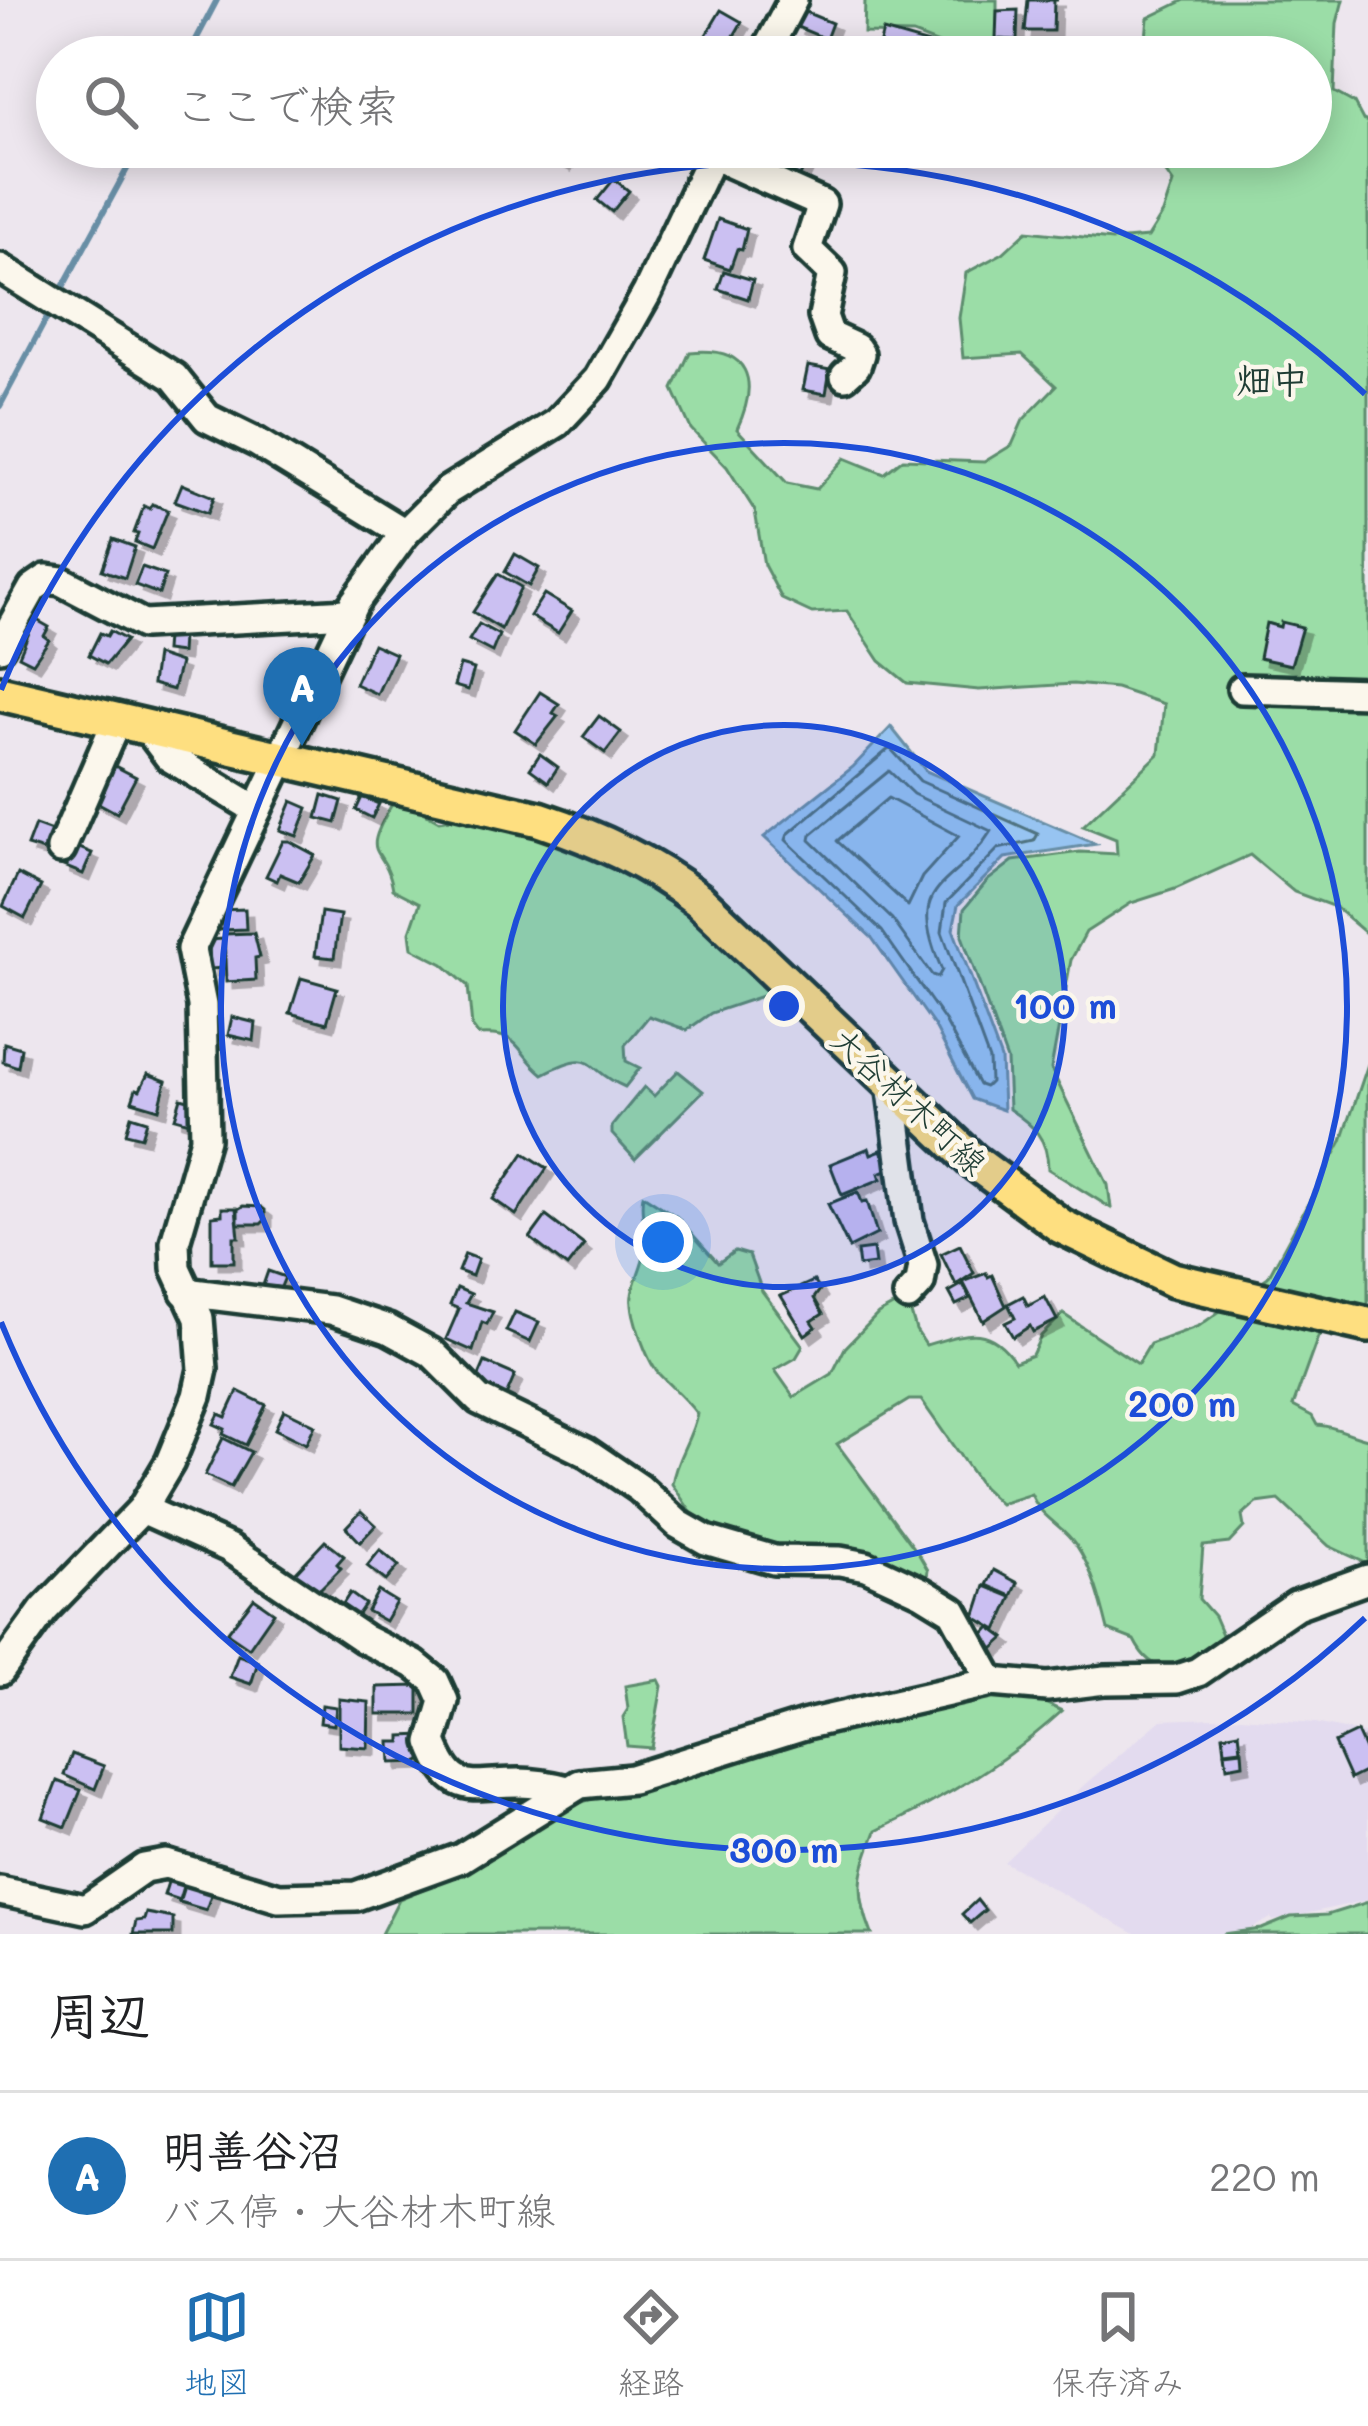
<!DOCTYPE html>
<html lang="ja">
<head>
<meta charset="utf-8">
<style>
	body { margin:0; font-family:Mali,"Klee One",sans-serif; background:#f2f2f2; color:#202124 }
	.you { position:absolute; left:663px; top:1242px; width:42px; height:42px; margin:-30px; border:9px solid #fff; border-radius:50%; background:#1a73e8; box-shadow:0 0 0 18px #1a73e833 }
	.badge { display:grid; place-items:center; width:78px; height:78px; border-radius:50%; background:#1f6fb2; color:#fff; font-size:39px; font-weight:700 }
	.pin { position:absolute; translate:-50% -99px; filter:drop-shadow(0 3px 6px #0008) }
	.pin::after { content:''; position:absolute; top:63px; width:42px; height:36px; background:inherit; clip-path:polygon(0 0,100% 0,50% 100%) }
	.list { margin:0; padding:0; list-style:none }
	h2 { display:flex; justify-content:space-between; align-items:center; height:156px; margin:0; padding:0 48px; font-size:51px }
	h2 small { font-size:39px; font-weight:400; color:#757577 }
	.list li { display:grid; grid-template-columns:78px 1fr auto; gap:36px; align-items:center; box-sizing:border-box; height:168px; padding:0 48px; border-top:3px solid #e0e0e0 }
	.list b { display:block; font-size:45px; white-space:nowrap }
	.list p { margin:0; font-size:39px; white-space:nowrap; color:#757577 }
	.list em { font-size:39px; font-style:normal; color:#757577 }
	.icon { flex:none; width:66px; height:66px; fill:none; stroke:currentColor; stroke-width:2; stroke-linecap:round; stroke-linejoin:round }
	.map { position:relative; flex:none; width:1368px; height:1934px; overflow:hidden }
	.search { position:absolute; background:#fff; box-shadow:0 6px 30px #0003; left:36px; right:36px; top:36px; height:132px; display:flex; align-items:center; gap:30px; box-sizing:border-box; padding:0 42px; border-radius:66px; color:#757577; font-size:45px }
	.sheet { height:324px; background:#fff }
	nav { display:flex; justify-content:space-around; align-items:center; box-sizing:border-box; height:168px; border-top:3px solid #e0e0e0; background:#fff; font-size:33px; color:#757577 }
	nav a { display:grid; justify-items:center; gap:6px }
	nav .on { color:#1f6fb2 }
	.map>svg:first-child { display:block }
</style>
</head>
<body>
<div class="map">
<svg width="1368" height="1934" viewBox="0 0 1368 1934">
	<defs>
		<filter id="shadow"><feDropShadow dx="7" dy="7" stdDeviation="0" flood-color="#0004"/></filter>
	</defs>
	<rect width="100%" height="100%" fill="#ede6ee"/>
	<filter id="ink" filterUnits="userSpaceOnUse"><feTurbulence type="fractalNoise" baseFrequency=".00833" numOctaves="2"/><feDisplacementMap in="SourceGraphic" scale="24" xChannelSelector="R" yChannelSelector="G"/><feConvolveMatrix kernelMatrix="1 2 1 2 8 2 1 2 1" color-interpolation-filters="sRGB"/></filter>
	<g filter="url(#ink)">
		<!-- built -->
		<path fill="#e3dbef" d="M1240,1717L1315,1723L1368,1734V1900L1273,1921L1271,1918L1242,1934H1135L1004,1862L1085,1784L1161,1720Z"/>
		<!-- green -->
		<g fill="#9bdda7" stroke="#5d8d6e" stroke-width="3">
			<path d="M865,0H997V57H953L954,50L913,34L864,33Z"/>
			<path d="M1185,0H1343L1337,23L1334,92L1354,103L1363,120L1368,122V935L1335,907L1294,892L1250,855L1175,889L1131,903L1086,932L1071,960L1051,1069L1108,1185L1111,1208L1048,1169C1048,1138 1033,1125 1009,1109L1007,1060L962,936L964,909L987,881L1013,861L1080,852L1117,854L1116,839L1083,826L1159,754L1164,704L1116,688L1073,684L979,690L907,683L880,661L847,611L812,613L782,599L764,565L755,511L727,467L691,429L673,389L690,352C749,346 760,380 737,429L787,483L817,489L845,458L884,474L903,459L984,462L1012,445L1023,420L1056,386L1022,354L963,358L959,318L966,273L1003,253L1027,231L1112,240L1148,237L1163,213L1173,183L1152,153L1113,148L1068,156L1013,147H1311V57H1144L1148,18Z"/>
			<path d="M404,801L439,821L458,818L474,821L567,844L610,859L698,913L774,992L711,1013L687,1030L649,1016L625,1045L626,1061L640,1068L625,1087C583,1070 598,1045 543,1074C514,1051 523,1032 478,1035L472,1027L468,986L443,964L412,948L410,932L420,903L393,889C385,841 358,863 392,804Z"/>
			<path d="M1368,1064V1309L1343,1303L1318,1337L1293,1406L1312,1416L1317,1425C1336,1426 1349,1435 1368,1439V1564L1329,1546L1279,1500L1257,1503L1242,1516L1244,1527L1229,1543L1203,1546L1199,1599L1214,1616L1223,1637C1194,1664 1157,1687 1134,1640L1108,1630C1101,1602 1093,1570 1076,1545C1061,1523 1042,1520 1031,1494L1000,1504L982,1487L921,1400H909L837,1444L918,1553L928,1570L926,1583L793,1554L753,1541L695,1518L672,1484C676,1457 691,1441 697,1414C685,1398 671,1387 658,1373C647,1360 629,1312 632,1295C634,1280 643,1266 645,1250C648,1231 639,1213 643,1195L677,1217L718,1263L735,1251L749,1255L762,1291L803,1346L796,1358L775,1370L794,1397L832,1374L845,1348L878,1314L898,1303L910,1310L916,1330L926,1345C966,1333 989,1323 1015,1362L1032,1355L1041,1336L1063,1314L1138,1364L1150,1344L1199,1326L1268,1277L1342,1141Z"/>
			<path d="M678,1071L703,1091L635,1159L612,1134V1126L644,1087L654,1096Z"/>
			<path d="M659,1680L662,1686L651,1748L627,1746L623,1717L628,1709L625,1686Z"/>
			<path d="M986,1698L1036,1699L1062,1711C1006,1762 945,1798 876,1831C860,1874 854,1889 872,1934H381L399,1899L423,1889L549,1814L619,1789L669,1782L810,1735Z"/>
			<path d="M1368,1902V1934H1223L1262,1929L1291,1917L1327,1915Z"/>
		</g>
		<!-- water -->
		<path fill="#97c4f1" stroke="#678ea5" stroke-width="3" d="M891,727L926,771L1096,844L1005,858L958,905L953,929L1001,1059L1003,1110L972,1099L935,1027L872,938L764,837L853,767Z"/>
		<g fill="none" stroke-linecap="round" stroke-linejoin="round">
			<!-- shore -->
			<g stroke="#4f7380" stroke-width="3">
				<path d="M890,748L920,781L1038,834L1034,841L998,849L946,903L942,932L989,1060L990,1082L985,1087L979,1085L945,1021L882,931L786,840L788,834Z"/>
				<path d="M889,771L913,794L991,831C954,892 902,878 942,970L938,977L932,975L892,919L810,840L811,835Z"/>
				<path d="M888,798L959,836L922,877L908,906L837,841Z"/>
			</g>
			<!-- stream -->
			<g stroke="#678ea5" stroke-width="6">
				<path d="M187,57L217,0"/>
				<path d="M58,296L139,147"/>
				<path d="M0,406L52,308"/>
			</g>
		</g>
		<!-- building -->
		<g fill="#cbc0f2" stroke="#1f3d34" stroke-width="3" filter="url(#shadow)">
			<path d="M1028,0H1058H1054L1053,31H1025Z"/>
			<path d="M721,10L742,22L724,53L703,40Z"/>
			<path d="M1018,10L1017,40L996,39L997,11Z"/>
			<path d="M803,11L832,23L826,39L797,27Z"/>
			<path d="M883,31L943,48L941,57H876Z"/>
			<path d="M549,147H573L564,164L545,154Z"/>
			<path d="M781,147H814L798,180L782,175L784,168L774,164Z"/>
			<path d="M614,179L629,191L612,212L597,200Z"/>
			<path d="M718,219L747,229L742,250L737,249L730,269L704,260Z"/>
			<path d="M724,271L753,280L748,299L718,289Z"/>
			<path d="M808,366L830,370L826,394L803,390Z"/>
			<path d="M182,484L214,497L208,513L175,501Z"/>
			<path d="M152,504L168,510L152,549L135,542L138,534L134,533L144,506L150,509Z"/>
			<path d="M113,539L135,547L125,578L102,570Z"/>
			<path d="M515,554L539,568L529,586L505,572Z"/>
			<path d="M142,567L165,575L159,594L135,585Z"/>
			<path d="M498,574L521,587L501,629L473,612Z"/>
			<path d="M544,594L572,611L558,633L530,616Z"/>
			<path d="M35,619L49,627L44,636L49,640L33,663L19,656Z"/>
			<path d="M1281,622L1302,627L1291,665L1259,658L1266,623L1280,627Z"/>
			<path d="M479,624L499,635L492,652L469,640Z"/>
			<path d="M110,631L126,640L106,664L89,655L100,633L107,636Z"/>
			<path d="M166,637L182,638L181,653L165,651Z"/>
			<path d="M373,644L395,654L377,694L355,684Z"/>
			<path d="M156,655L180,663L173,690L152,684Z"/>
			<path d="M460,665L474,669L468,690L454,686Z"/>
			<path d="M540,692L559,704L553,713L558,716L536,744L515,730Z"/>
			<path d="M599,716L621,732L605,753L583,737Z"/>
			<path d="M540,754L558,767L548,782L530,769Z"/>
			<path d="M111,764L136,777L117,813L93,800Z"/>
			<path d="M323,795L342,801L336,823L317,818Z"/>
			<path d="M362,797L379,804L372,818L356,810Z"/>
			<path d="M292,801L308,808L297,836L280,830Z"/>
			<path d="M35,825L57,833L50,853L27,846Z"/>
			<path d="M283,841H289L315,855L299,882L280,874L277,881L266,876Z"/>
			<path d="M72,845L92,853L83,874L63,866Z"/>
			<path d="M18,874L41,886L25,918L3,906Z"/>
			<path d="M245,909L246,929L220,930L219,910Z"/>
			<path d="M321,912L340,915L334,958L315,956Z"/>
			<path d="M254,933L260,957L255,958L256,980L226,982L224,934Z"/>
			<path d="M223,939L224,968L210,969L209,940Z"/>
			<path d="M301,978L337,988L327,1023L290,1013Z"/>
			<path d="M232,1017L256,1023L254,1041L228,1035Z"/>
			<path d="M4,1043L21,1048L18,1067L3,1062Z"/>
			<path d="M148,1074L166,1081L159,1109L132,1101L136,1089L140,1090Z"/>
			<path d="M181,1098L199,1103L193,1123L175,1118Z"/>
			<path d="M131,1116L147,1121L142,1137L126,1133Z"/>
			<path d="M869,1148L871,1154L881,1150L889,1169L879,1173L881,1179L842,1195L830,1164Z"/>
			<path d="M524,1153L547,1168L516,1215L493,1199Z"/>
			<path d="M858,1192L862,1202L867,1201L877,1234L849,1248L828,1204Z"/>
			<path d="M243,1206L261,1207L265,1210V1220L261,1224H238V1209Z"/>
			<path d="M222,1208H236L239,1237H234V1262H212V1216L222,1215Z"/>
			<path d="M546,1216L584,1245L567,1267L530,1238Z"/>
			<path d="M960,1245L974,1273L956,1285L941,1254Z"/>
			<path d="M873,1249L875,1264L859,1266L857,1251Z"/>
			<path d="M465,1254L478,1259L472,1276L458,1271Z"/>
			<path d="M268,1271L285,1277L278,1294L262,1288Z"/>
			<path d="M986,1273L988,1277L992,1275L1006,1306L983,1321L963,1282Z"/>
			<path d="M814,1281L820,1290L814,1298L823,1314L812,1321L816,1327L805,1335L781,1296Z"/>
			<path d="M963,1284L970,1298L956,1305L949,1292Z"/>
			<path d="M457,1288L471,1294L466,1303L493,1312L487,1324L482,1322L473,1351L446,1339L459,1309L450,1305Z"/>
			<path d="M1023,1296L1028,1306L1045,1297L1057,1320L1033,1332L1030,1326L1013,1337L1005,1323L1015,1318L1008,1304Z"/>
			<path d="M515,1312L539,1322L530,1342L506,1331Z"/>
			<path d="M485,1362L515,1375L506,1396L476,1383Z"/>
			<path d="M238,1391L266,1405L246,1445L223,1434L225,1429L214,1424L219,1414L226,1417Z"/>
			<path d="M284,1410L315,1425L306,1444L275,1429Z"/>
			<path d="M223,1438L251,1452L231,1487L205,1475Z"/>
			<path d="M361,1511L376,1525L360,1542L346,1527Z"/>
			<path d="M325,1541L344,1556L337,1564L341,1568L316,1593L295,1573Z"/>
			<path d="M380,1550L399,1566L386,1581L367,1566Z"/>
			<path d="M994,1570L1018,1583L1012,1596L987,1585Z"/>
			<path d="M985,1586L1012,1597L997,1630L975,1617Z"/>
			<path d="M378,1591L396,1602L385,1621L367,1611Z"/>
			<path d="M350,1593L365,1604L354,1620L339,1610Z"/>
			<path d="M254,1598L274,1612L249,1648L227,1633Z"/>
			<path d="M990,1627L1005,1638L993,1649L981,1637Z"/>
			<path d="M238,1655L258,1662L251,1684L230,1677Z"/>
			<path d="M419,1686V1714H377V1687Z"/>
			<path d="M339,1699L369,1702L368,1748L339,1746Z"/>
			<path d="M322,1705L336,1707L334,1725L320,1723Z"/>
			<path d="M1239,1732L1241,1749L1225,1751L1223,1735Z"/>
			<path d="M1357,1732L1368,1756V1770L1350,1779L1334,1743Z"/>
			<path d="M423,1735L424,1758L419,1762L391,1763L390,1742H401V1736Z"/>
			<path d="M1242,1750L1243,1764L1227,1767L1225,1752Z"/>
			<path d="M72,1754L104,1766L95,1789L64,1775Z"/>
			<path d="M57,1781L81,1790L66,1827L43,1818Z"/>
			<path d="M169,1879L184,1883L179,1900L164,1895Z"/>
			<path d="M185,1883L212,1892L206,1910L179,1902Z"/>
			<path d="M977,1900L985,1910L970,1923L962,1914Z"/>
			<path d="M146,1913L173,1918V1934H133L136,1921L144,1920Z"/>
		</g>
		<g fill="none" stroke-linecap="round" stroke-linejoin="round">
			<!-- minor casing -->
			<g stroke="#1f3d34" stroke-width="36">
				<g id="minor">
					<path d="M763,57L793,0"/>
					<path d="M712,155L822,204L807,249L832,273L823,316L830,336L856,348L860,354L856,366L845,376"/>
					<path d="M0,268L174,377L207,418L258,443L405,533"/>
					<path d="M0,647L33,588L46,579L61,581L143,624L349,613"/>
					<path d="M1242,689L1368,693"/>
					<path d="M148,729L169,757L257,810"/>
					<path d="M285,749L354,603L405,533L447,491L557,423L598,379L647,293L716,147"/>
					<path d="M61,849L117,720"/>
					<path d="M891,1083L909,1221L923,1265L920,1283L908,1296"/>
					<path d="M185,1292L331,1310L388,1329L432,1353L479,1400L586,1452L639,1488L678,1524L706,1540L774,1560L840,1561L866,1566L922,1592L953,1611L992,1682"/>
					<path d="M142,1509L229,1548L364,1639L414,1664L435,1681L444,1701L432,1742C453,1798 471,1783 519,1783C536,1783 552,1786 568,1790"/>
					<path d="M0,1671L44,1610L142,1509L170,1462L197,1396L203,1369L199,1318L176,1268L175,1242L205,1139L202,1005L191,949L276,770"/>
					<path d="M0,1891L85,1909L144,1868L166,1864L279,1898L356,1896L461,1858L580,1784L632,1779L807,1724L992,1682L1047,1687L1105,1680L1177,1679L1198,1672L1296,1605L1368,1579"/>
				</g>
			</g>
			<!-- major casing -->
			<g stroke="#1f3d34" stroke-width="42">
				<path id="major" d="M0,693L539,819C599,839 649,862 699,900L973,1161L1061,1226L1173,1280L1368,1325"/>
			</g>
			<!-- minor -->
			<use href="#minor" stroke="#fbf7ec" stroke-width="27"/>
			<!-- major -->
			<use href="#major" stroke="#fedf80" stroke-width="33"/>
		</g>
	</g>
	<!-- distance rings -->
	<circle cx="784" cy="1006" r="281" fill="#1d4ed8" fill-opacity=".12"/>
	<g fill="none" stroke="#1d4ed8" stroke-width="6">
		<circle cx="784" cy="1006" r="281"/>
		<circle cx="784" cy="1006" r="563"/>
		<path d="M1365 1618A844 844 0 0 1 1 1322M1 690A844 844 0 0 1 1365 394"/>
	</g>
	<g text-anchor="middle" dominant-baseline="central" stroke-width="9" stroke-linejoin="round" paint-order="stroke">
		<!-- street labels -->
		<g font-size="33" fill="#1f3d34" stroke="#fbf7ec">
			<text transform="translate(910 1100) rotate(43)">大谷材木町線</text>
		</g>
		<!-- neighbourhood labels -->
		<g font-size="36" font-weight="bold" fill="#1f3d34" stroke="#fbf7ec">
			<text x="1272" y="378">畑中</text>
		</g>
	</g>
	<circle cx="784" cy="1006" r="18" fill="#1d4ed8" stroke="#fbf7ec" stroke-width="6"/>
	<g font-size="36" text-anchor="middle" font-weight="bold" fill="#1d4ed8" stroke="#fbf7ec" stroke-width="9" stroke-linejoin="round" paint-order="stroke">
		<text x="1065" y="1019">100 m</text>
		<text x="1182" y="1417">200 m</text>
		<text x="784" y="1863">300 m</text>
	</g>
</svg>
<div class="you"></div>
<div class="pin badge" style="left:302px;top:746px">A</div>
<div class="search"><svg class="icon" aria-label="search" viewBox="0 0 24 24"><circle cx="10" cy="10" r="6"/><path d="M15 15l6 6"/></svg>ここで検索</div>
</div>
<section class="sheet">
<h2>周辺<small></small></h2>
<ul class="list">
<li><span class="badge">A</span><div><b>明善谷沼</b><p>バス停 · 大谷材木町線</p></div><em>220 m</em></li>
</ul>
</section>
<nav>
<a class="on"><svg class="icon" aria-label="map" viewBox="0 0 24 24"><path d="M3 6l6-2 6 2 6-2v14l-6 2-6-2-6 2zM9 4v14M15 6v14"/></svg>地図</a>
<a><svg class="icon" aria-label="directions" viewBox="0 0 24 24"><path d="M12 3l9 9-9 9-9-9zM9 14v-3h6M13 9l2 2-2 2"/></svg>経路</a>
<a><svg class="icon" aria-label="saved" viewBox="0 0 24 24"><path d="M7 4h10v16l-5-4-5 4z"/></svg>保存済み</a>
</nav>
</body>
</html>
